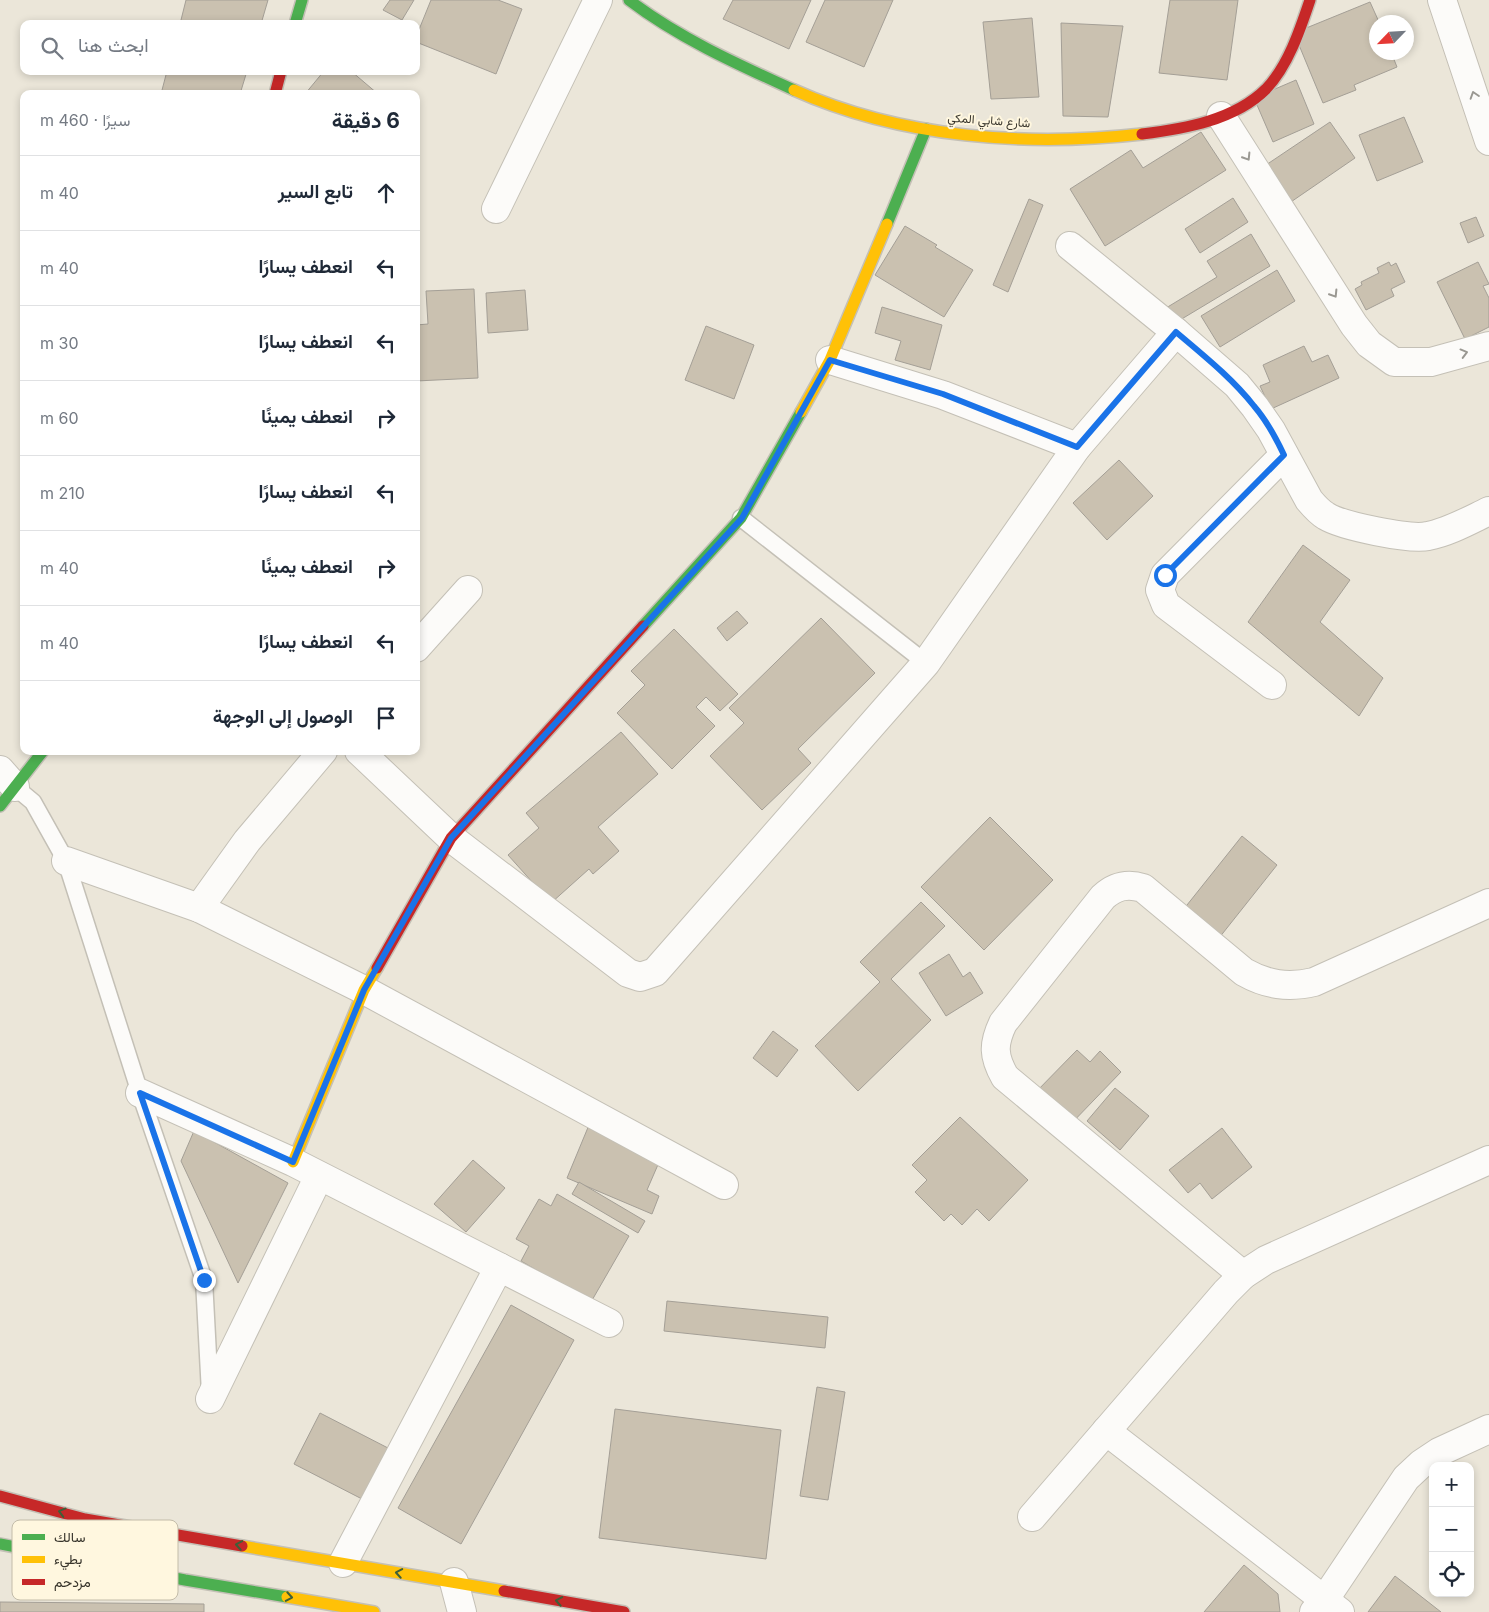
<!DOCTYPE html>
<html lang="ar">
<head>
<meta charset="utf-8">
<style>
	body { margin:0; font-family:Inter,Vazirmatn,sans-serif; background:#f6f6f7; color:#1f2937; direction:rtl }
	.controls { position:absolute; right:15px; bottom:15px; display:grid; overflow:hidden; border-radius:10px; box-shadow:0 2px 8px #0003 }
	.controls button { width:45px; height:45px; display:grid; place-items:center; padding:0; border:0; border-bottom:1px solid #e0e1e3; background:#fff; color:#1f2937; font:25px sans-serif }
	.compass { position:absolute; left:1369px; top:15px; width:45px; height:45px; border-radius:50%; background:#fff; box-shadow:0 2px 8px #0003; rotate:245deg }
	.stop { position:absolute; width:15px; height:15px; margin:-11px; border:4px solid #1a73e8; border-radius:50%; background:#fff }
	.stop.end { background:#1a73e8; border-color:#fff; box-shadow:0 1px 5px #0008 }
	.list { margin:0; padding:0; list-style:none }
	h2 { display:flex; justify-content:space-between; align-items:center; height:65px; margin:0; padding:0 20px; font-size:21px }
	h2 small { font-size:16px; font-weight:400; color:#747a83 }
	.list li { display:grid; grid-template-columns:32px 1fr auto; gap:15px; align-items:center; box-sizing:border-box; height:75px; padding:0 20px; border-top:1px solid #e0e1e3 }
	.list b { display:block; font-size:19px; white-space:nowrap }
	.list em { font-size:16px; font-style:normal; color:#747a83 }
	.icon { flex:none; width:28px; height:28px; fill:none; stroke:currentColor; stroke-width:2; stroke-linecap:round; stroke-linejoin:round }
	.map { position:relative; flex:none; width:1489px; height:1612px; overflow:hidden; direction:ltr }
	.search { position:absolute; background:#fff; box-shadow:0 2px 8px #0003; left:20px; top:20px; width:400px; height:55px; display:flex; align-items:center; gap:12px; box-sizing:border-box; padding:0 18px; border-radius:10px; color:#747a83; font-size:19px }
	.panel { position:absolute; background:#fff; box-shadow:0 2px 8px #0003; left:20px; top:90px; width:400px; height:665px; border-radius:10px; direction:rtl }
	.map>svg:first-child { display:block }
</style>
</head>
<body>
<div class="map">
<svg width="1489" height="1612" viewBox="0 0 1489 1612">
	<rect width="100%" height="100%" fill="#ebe6d9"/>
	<!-- building -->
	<g fill="#cac1b0" stroke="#a49f96">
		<path d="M186,0H268L261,24H180Z"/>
		<path d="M390,0H414L402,20L383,10Z"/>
		<path d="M431,0H498L522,9L496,74L416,42V37Z"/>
		<path d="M733,0H811L789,49L723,19Z"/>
		<path d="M825,0H893L864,67L806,42Z"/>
		<path d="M1170,0H1238L1227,80L1159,73Z"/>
		<path d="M1370,2L1379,22H1376V52H1391L1397,67L1354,85L1356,90L1323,103L1294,33Z"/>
		<path d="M1032,18L1039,97L991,99L983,22Z"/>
		<path d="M1061,23L1123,26L1108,117L1063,116Z"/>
		<path d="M167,71H247L240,94H161Z"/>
		<path d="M324,71H351L378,94H305Z"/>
		<path d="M1296,80L1314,124L1273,142L1254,98Z"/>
		<path d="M1404,117L1423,162L1377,181L1359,135Z"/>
		<path d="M1330,122L1355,158L1285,206L1260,169Z"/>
		<path d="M1201,132L1226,170L1105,246L1070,189L1131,150L1143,168Z"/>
		<path d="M1233,198L1248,222L1200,253L1185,229Z"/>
		<path d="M1029,199L1043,205L1008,292L993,285Z"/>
		<path d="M1476,217L1484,236L1468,243L1460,223Z"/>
		<path d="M905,226L937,245L935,247L973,270L944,317L875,275Z"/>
		<path d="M1251,234L1270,266L1175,323L1166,308L1217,277L1207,261Z"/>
		<path d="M1389,262L1391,266L1396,263L1405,282L1391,289L1394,296L1366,310L1355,289L1362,285L1361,282L1379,273L1377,268Z"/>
		<path d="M1478,262L1489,284L1483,286L1489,298V327L1465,339L1437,282Z"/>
		<path d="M1277,270L1295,301L1220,347L1201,316Z"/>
		<path d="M474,289L478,378L416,381V325L428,324L426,291Z"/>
		<path d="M525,290L528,330L488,333L486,293Z"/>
		<path d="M882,307L942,325L930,370L895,360L901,341L875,333Z"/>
		<path d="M706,326L754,345L734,399L685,380Z"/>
		<path d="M1304,346L1312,362L1328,355L1339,378L1271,409L1260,386L1270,382L1263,365Z"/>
		<path d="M1119,460L1153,496L1107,540L1073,503Z"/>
		<path d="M1303,545L1350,580L1320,622L1383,678L1359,716L1248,622Z"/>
		<path d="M737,611L748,623L727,641L717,628Z"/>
		<path d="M821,618L875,673L798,749L811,763L762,810L710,756L744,723L729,708Z"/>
		<path d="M674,629L738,694L720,711L706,697L696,707L715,726L672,769L617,713L645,685L631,671Z"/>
		<path d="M621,732L658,774L598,827L619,851L593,874L589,869L551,903L508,855L539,828L526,813Z"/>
		<path d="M990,817L1053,880L984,950L921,887Z"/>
		<path d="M1242,836L1277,865L1219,938L1183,910Z"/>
		<path d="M921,902L945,926L891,979L931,1020L858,1091L815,1046L880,982L860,962Z"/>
		<path d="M949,954L963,977L970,972L983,993L946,1016L919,973Z"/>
		<path d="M773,1031L798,1050L777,1077L753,1058Z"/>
		<path d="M1077,1050L1090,1062L1100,1051L1121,1072L1067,1128L1033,1095Z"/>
		<path d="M1115,1088L1149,1116L1120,1150L1087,1121Z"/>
		<path d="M960,1117L1028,1180L989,1221L977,1209L962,1225L951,1214L944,1221L915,1192L927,1180L912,1165Z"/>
		<path d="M589,1125L660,1160L647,1190L659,1196L652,1214L567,1178Z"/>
		<path d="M1222,1128L1252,1167L1212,1199L1200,1183L1188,1193L1169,1170Z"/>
		<path d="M194,1131L288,1183L238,1283L181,1161Z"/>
		<path d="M473,1160L505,1188L466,1232L434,1204Z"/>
		<path d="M579,1182L645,1221L638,1233L572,1194Z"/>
		<path d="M557,1194L629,1236L591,1302L521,1261L529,1246L516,1239L539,1199L551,1206Z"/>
		<path d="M667,1301L828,1317L825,1348L664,1331Z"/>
		<path d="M511,1305L574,1340L461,1544L398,1508Z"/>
		<path d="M817,1387L845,1392L828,1500L800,1496Z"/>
		<path d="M615,1409L781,1430L766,1559L599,1538Z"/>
		<path d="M320,1413L388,1448L362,1499L294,1464Z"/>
		<path d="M1244,1565L1278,1594L1280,1612H1204Z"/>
		<path d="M1395,1576L1441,1612H1368Z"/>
		<path d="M0,1602L204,1604V1612H0Z"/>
	</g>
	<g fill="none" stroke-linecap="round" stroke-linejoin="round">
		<!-- lane casing -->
		<g stroke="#c4c0b6" stroke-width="19">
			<g id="lane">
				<path d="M741,518L926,663"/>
				<path d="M15,787L33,802L66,861L140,1093L204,1280L210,1393"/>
			</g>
		</g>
		<!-- street casing -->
		<g stroke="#c4c0b6" stroke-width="30">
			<g id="street">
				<path d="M1442,0L1489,141"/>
				<path d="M1221,116L1354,325L1369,344L1394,362H1431L1489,346"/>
				<path d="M496,209L598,0"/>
				<path d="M1070,246L1176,332L1237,385L1255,407L1271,430L1309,500C1314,506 1319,512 1326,516C1342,526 1410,540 1428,536C1449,532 1470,520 1489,511"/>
				<path d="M830,360L943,395L1077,447"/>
				<path d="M416,648L468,590"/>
				<path d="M1272,685L1166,605L1160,590L1165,575L1284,455"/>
				<path d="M359,751L451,838L628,973L640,977L655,972L926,663L1077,447L1176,332"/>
				<path d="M0,770L15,787"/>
				<path d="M66,861L199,908L364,990L724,1185"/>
				<path d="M199,908L247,841L323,751"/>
				<path d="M140,1093L293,1162L609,1323"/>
				<path d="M1243,1275L1005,1077C993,1056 993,1044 1003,1023L1103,897C1115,886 1127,883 1143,888L1244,972C1267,985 1288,988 1314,982L1489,903"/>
				<path d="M210,1399L319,1176"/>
				<path d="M1106,1431L1340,1612"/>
				<path d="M1032,1517L1226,1292L1243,1275L1266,1260L1489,1160"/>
				<path d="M343,1563L499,1267"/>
				<path d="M454,1582L462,1612"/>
				<path d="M1314,1612L1325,1599L1406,1478L1421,1464L1439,1452L1489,1429"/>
			</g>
		</g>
		<!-- fast casing -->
		<g stroke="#c4c0b6" stroke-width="14">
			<g id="fast">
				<path d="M629,0C679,38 737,64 794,90"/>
				<path d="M295,24L302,0"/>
				<path d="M887,224L926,129"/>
				<path d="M643,626L741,518L801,412"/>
				<path d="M0,806L43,751"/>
				<path d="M0,1544L185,1580L287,1597"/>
			</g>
		</g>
		<!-- slow casing -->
		<g stroke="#c4c0b6" stroke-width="14">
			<g id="slow">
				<path d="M794,90C901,138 1027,147 1142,134"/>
				<path d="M801,412L830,360L887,224"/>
				<path d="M293,1162L364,990L377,968"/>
				<path d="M242,1546L504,1591"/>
				<path d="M287,1597L374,1612"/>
			</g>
		</g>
		<!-- jam casing -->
		<g stroke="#c4c0b6" stroke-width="14">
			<g id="jam">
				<path d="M275,94L281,71"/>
				<path d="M1142,134C1184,129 1235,120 1266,89C1288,66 1300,30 1310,0"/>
				<path d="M377,968L451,838L643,626"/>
				<path d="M0,1496L85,1519L242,1546"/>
				<path d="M504,1591L624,1612"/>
			</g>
		</g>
		<!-- lane -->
		<use href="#lane" stroke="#fcfbf9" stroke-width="16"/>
		<!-- street -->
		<use href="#street" stroke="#fcfbf9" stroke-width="28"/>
		<!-- fast -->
		<use href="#fast" stroke="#4caf50" stroke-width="11"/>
		<!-- slow -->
		<use href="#slow" stroke="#ffc107" stroke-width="11"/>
		<!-- jam -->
		<use href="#jam" stroke="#c62828" stroke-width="11"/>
	</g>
	<!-- one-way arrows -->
	<defs><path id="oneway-chevron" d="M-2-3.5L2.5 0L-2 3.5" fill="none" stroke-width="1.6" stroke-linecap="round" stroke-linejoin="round" transform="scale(1.25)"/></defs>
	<g stroke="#9a9892">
		<use href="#oneway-chevron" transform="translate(1474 95) rotate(-108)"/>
		<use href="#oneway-chevron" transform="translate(1247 157) rotate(58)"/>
		<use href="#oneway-chevron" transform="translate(1334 294) rotate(58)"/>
		<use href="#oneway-chevron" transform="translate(1464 353) rotate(-15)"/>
	</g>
	<g stroke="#3e5f38">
		<use href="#oneway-chevron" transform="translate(62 1512) rotate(-165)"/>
		<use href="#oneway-chevron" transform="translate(239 1545) rotate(-170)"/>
		<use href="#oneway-chevron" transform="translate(399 1573) rotate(-170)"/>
		<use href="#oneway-chevron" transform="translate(289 1597) rotate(10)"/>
		<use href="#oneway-chevron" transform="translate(559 1601) rotate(-170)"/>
	</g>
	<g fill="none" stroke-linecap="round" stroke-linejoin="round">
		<!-- route -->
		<path stroke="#1a73e8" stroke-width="6" d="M204,1280L140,1093L293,1162L364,990L451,838L742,518L830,360L943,394L1077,447L1176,332C1203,355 1232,378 1254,406C1267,421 1276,438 1284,455L1165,575"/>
	</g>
	<g text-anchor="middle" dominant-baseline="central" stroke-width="4" stroke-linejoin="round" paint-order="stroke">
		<!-- street labels -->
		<g font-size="12" fill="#37342b" stroke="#fff7df">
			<text transform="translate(989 120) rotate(4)">شارع شابي المكي</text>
		</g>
	</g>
	<!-- legend -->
	<rect x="12" y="1520" width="166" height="80" rx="8" fill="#fff7df" stroke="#c3bca9" stroke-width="1"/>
	<rect x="22" y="1534" width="23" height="6" fill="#4caf50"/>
	<rect x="22" y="1556" width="23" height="7" fill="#ffc107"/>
	<rect x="22" y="1579" width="23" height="6" fill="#c62828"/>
	<g font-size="14" fill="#37342b">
		<text x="54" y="1542">سالك</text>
		<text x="54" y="1564">بطيء</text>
		<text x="54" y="1587">مزدحم</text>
	</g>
</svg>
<div class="controls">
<button>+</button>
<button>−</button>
<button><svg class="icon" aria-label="locate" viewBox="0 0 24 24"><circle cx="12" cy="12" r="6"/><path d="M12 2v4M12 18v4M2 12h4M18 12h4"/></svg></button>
</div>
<svg class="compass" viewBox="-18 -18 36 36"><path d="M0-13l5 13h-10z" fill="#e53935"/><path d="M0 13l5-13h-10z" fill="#747a83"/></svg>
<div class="stop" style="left:1165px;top:575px"></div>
<div class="stop end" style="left:204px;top:1280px"></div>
<div class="search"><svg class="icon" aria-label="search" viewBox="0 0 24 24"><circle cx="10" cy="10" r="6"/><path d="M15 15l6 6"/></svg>ابحث هنا</div>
<section class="panel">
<h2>6 دقيقة<small>سيرًا · 460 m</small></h2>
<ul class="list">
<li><svg class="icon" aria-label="ahead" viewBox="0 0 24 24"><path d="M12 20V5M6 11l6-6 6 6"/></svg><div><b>تابع السير</b></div><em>40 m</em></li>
<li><svg class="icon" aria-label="left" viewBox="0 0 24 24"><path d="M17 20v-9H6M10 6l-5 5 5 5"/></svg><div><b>انعطف يسارًا</b></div><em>40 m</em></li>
<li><svg class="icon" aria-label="left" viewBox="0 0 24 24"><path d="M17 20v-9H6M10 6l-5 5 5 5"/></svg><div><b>انعطف يسارًا</b></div><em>30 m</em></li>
<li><svg class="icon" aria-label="right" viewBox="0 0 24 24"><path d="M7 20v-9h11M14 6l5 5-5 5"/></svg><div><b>انعطف يمينًا</b></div><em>60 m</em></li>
<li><svg class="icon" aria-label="left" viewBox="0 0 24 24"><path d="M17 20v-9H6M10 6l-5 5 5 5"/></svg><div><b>انعطف يسارًا</b></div><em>210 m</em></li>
<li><svg class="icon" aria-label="right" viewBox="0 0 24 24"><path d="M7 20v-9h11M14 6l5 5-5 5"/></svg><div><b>انعطف يمينًا</b></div><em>40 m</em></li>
<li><svg class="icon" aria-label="left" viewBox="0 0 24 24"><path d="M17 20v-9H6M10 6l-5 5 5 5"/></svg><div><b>انعطف يسارًا</b></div><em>40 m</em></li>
<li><svg class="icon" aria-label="arrive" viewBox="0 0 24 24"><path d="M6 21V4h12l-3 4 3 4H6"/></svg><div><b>الوصول إلى الوجهة</b></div></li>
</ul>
</section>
</div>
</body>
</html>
